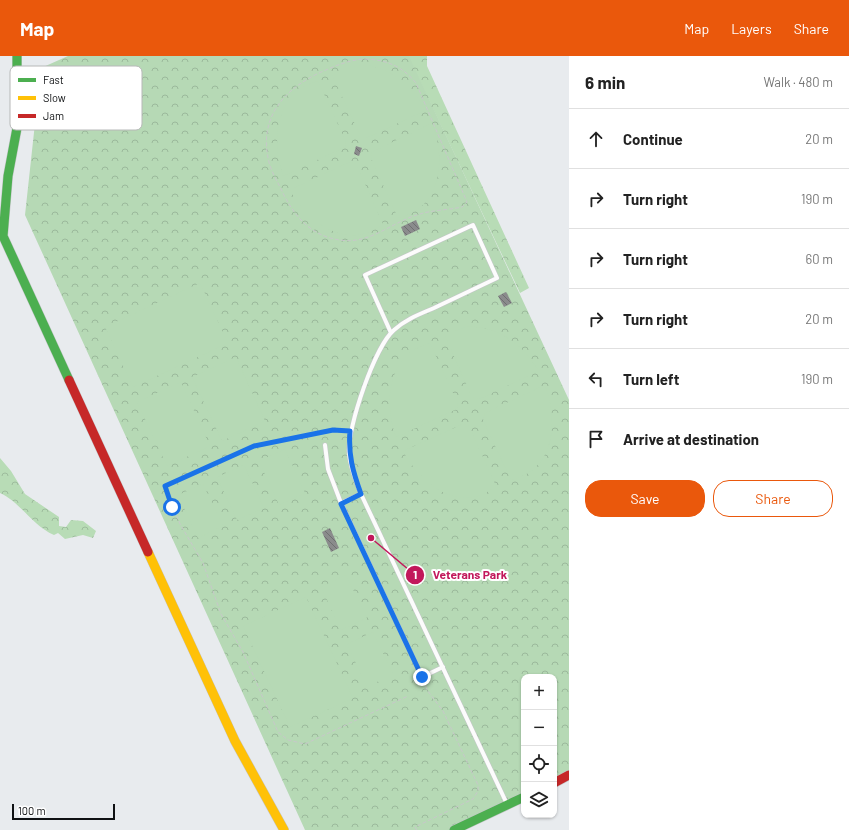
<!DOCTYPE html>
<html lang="en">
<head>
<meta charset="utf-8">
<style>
	body { margin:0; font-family:Barlow,sans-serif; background:#f6f6f6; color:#222 }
	.controls { position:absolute; right:12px; bottom:12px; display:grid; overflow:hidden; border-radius:8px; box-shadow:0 1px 3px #0004 }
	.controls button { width:36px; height:36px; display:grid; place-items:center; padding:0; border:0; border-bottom:1px solid #e0e0e0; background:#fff; color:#222; font:20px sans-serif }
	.scale { position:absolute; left:12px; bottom:10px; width:103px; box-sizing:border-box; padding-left:4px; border:2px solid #0f1113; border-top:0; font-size:11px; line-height:14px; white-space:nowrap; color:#0f1113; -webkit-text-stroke:3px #fff; paint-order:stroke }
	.stop { position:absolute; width:12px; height:12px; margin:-9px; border:3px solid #1a73e8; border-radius:50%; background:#fff }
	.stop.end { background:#1a73e8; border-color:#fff; box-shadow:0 1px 4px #0008 }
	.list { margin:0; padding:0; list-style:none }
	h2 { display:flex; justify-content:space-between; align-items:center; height:52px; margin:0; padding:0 16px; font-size:17px }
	h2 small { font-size:13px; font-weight:400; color:#767676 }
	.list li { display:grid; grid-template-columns:26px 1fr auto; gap:12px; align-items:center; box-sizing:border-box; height:60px; padding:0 16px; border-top:1px solid #e0e0e0 }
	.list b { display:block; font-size:15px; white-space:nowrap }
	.list em { font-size:13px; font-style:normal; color:#767676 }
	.actions { display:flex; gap:8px; padding:12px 16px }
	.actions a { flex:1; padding:9px 0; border:1px solid #ea580c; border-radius:16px; text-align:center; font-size:14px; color:#ea580c }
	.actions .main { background:#ea580c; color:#fff }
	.icon { flex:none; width:22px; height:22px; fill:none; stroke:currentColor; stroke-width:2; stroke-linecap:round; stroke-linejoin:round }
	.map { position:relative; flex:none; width:569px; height:774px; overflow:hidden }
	header { display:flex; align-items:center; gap:24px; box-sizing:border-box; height:56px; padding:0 20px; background:#ea580c; color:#fff }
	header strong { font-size:19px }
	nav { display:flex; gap:22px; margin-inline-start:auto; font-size:14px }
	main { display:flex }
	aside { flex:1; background:#fff }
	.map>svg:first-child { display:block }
</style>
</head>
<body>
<header>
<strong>Map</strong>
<nav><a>Map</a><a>Layers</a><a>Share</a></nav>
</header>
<main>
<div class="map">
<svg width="569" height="774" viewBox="0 0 569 774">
	<defs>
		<pattern id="forest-crowns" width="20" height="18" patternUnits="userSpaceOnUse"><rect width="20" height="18" fill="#b8dcb6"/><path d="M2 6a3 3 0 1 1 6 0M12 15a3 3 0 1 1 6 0" fill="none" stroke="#9dbc9c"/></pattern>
		<pattern id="park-crowns" width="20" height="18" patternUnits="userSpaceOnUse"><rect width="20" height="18" fill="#b6d9b5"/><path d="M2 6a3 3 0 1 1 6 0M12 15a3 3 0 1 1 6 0" fill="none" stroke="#9bb99b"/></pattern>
		<pattern id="building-back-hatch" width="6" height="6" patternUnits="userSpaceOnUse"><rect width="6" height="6" fill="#8a8b8c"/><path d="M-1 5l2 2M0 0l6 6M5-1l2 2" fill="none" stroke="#6f7071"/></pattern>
	</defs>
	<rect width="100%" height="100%" fill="#e8ebee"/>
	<!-- forest -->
	<g fill="url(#forest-crowns)">
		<path d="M406,0H427V10L529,232L520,237L411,6Z"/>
		<path d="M0,402L11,415L25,438L59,461V470L66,471L71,464L83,465L96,475L93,482L83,479L65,483L58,477L54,479C33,470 20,446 0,437Z"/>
	</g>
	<!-- park -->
	<path fill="url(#park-crowns)" d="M68,0H409L569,344V719L554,727V621H524V741L454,774H305L25,159L41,12Z"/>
	<!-- pitch -->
	<g fill="#b6d9b5">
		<path d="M366,9C393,13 412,31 426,54L366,82L360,79L332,19L348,11Z"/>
		<path d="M318,25L346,86L345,91L283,120C271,84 275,36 318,25Z"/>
		<path d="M432,67C446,103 442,152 398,162L371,102L372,96Z"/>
		<path d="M350,106L356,108L383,168C348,196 308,167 290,134Z"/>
		<path d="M200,227L228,287L133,331L105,271Z"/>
		<path d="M466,271C498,269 523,289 539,315L479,343L472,341L445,280L455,275Z"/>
		<path d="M430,287L458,348L457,353L396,381C383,345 388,298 430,287Z"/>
		<path d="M236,301L265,365L222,385L192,321Z"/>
		<path d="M181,326L210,390L167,410L137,346Z"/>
		<path d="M545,329C558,365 556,413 511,424L483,364L485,357Z"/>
		<path d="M463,368L469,370L496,430C460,459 421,429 403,395Z"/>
		<path d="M285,393L305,437L279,449L259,405Z"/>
		<path d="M244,409L264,452L237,464L217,421Z"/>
		<path d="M203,428L223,470L198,482L178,439Z"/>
		<path d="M346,519L367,562L341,574L321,531Z"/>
		<path d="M306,541L353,642L290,671L243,570Z"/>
		<path d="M373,576L393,618L367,631L347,588Z"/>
	</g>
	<!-- building -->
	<g fill="url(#building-back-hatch)">
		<path d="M356,90L362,92L359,100L354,98Z"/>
		<path d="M416,164L420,173L405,180L401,171Z"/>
		<path d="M506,236L512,247L504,251L498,240Z"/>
		<path d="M330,472L339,492L331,496L322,476Z"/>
	</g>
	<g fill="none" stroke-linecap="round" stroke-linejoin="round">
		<!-- lane casing -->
		<g stroke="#c4c6c8" stroke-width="5">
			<g id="lane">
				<path d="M391,277L365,219L473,169L497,222C476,232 455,242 434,252C420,258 406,263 394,274C375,290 347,372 349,397C350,412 356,425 361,438L507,748"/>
				<path d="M325,389L328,413L341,447"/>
				<path d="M361,438L341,447L422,621L443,611"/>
			</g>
		</g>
		<!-- fast casing -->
		<g stroke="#c4c6c8" stroke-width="10">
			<g id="fast">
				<path d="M17,0V72L8,120L3,180L69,324"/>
				<path d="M454,774L524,741"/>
			</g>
		</g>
		<!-- slow casing -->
		<g stroke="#c4c6c8" stroke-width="10">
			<path id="slow" d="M148,496L235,685L284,774"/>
		</g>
		<!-- jam casing -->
		<g stroke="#c4c6c8" stroke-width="10">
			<g id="jam">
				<path d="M69,324L148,496"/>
				<path d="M554,727L569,719"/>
			</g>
		</g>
		<!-- path -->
		<g stroke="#c7c8c9" stroke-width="1" stroke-dasharray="4 2" stroke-linecap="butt">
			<path d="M365,3C387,4 402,10 416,27L467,146L462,151C448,154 433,154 420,158C393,165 370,189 340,184C310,180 293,159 281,133C277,125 271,115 269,106C258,63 283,34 319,17C335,10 348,4 365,3Z"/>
			<path d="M345,375L333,374L254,390L165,430L166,432L180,468L203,507L221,558L243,596L278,676L288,684L305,688L408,640"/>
			<path d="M417,774L415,771L473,743L478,735V729L443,655L427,634L424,626"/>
		</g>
		<!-- lane -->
		<use href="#lane" stroke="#fcfcfc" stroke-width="4"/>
		<!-- fast -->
		<use href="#fast" stroke="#4caf50" stroke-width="9"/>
		<!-- slow -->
		<use href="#slow" stroke="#ffc107" stroke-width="9"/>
		<!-- jam -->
		<use href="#jam" stroke="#c62828" stroke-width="9"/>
	</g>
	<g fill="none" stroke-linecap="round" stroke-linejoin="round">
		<!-- route -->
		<path stroke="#1a73e8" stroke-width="5" d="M172,451L165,430L254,390L333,374L350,375C348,399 353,416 361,438L341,448L422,621"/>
	</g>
	<!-- legend -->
	<rect x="10" y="10" width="132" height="64" rx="6" fill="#fff" stroke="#b7b8b8" stroke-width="1"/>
	<rect x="18" y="22" width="18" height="4" fill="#4caf50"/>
	<rect x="18" y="40" width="18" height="4" fill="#ffc107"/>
	<rect x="18" y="58" width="18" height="4" fill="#c62828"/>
	<g font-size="11" fill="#0f1113">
		<text x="43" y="28">Fast</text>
		<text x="43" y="46">Slow</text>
		<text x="43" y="64">Jam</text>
	</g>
	<!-- callouts -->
	<path fill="none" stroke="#c2185b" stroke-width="1.5" d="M371 482L415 519"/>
	<g fill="#c2185b" stroke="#fff" stroke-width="1.5">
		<circle cx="371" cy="482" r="4"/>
		<circle cx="415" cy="519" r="10"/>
	</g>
	<g font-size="12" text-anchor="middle" font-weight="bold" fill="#fff">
		<text x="415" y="523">1</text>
	</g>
	<g font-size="12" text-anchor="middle" font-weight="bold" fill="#c2185b" stroke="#fff" stroke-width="4" stroke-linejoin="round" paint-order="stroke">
		<text x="470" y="523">Veterans Park</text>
	</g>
</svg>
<div class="controls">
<button>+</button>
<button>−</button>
<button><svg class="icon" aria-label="locate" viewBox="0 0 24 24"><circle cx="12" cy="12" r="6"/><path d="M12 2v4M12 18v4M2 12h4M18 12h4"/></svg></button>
<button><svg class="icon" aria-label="layers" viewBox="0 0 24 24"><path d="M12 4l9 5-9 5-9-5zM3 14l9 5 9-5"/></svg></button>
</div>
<div class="scale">100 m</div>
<div class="stop" style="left:172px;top:451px"></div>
<div class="stop end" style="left:422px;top:621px"></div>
</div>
<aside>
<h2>6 min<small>Walk · 480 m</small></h2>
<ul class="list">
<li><svg class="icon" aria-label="ahead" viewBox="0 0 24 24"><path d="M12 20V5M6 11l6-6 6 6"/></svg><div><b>Continue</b></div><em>20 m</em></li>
<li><svg class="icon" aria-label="right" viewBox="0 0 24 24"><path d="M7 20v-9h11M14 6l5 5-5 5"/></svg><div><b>Turn right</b></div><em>190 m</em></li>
<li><svg class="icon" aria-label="right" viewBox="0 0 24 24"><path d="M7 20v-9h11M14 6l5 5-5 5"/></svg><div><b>Turn right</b></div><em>60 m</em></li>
<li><svg class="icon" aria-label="right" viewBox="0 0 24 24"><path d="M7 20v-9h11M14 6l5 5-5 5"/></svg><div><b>Turn right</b></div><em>20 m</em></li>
<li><svg class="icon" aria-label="left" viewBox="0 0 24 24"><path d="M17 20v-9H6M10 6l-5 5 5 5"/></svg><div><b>Turn left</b></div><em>190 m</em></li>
<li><svg class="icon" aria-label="arrive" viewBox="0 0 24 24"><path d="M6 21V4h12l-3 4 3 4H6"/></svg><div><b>Arrive at destination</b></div></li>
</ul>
<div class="actions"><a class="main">Save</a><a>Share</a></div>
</aside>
</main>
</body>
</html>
